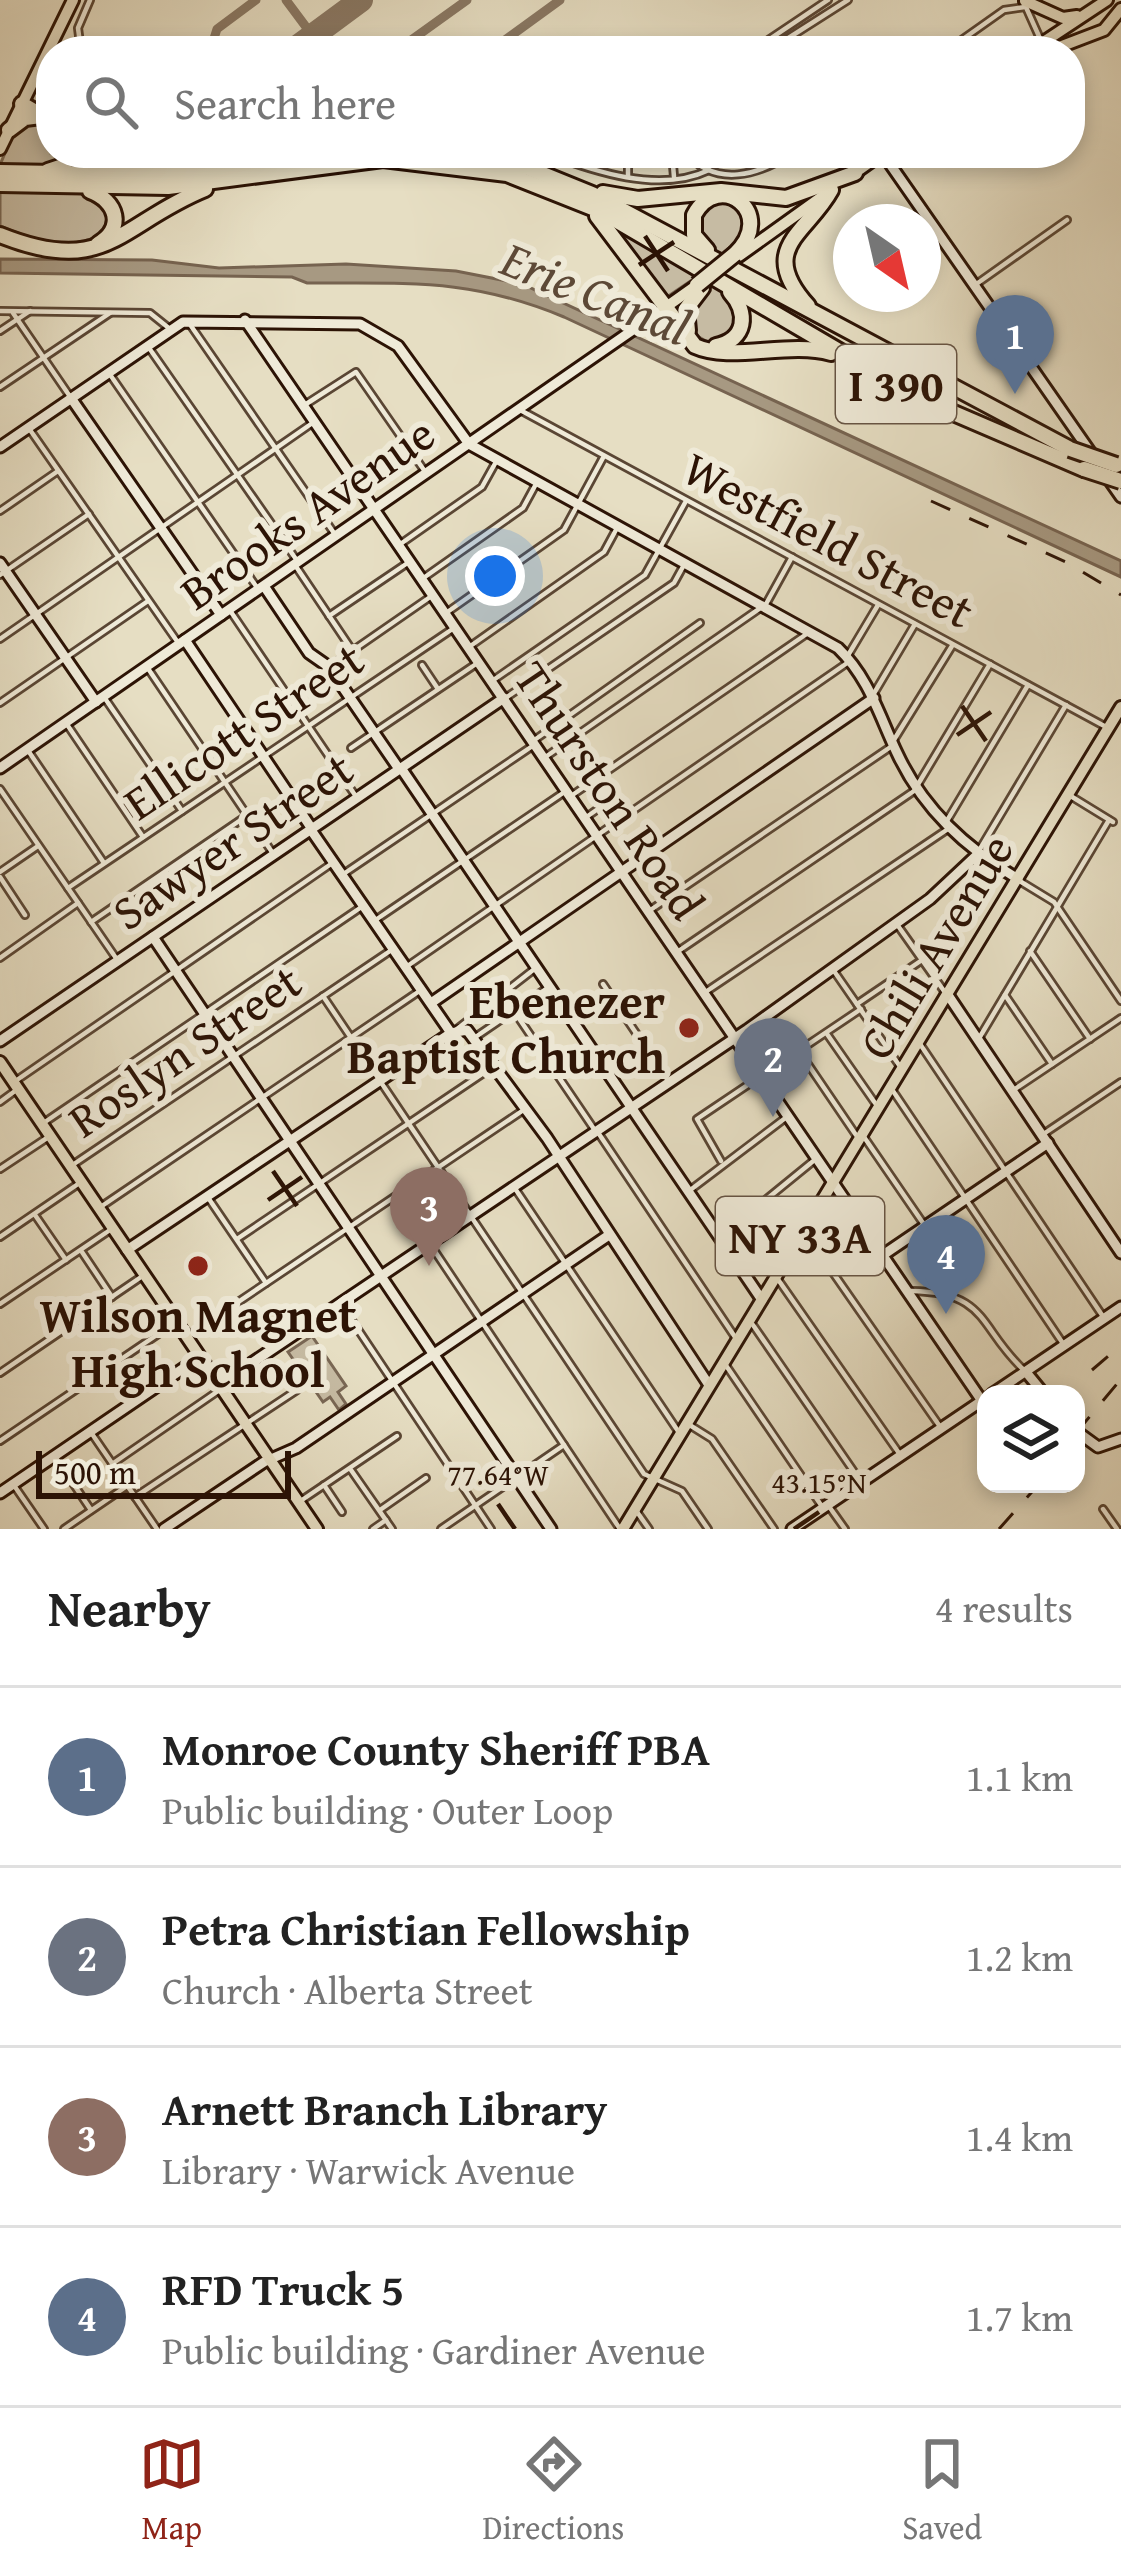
<!DOCTYPE html>
<html lang="en">
<head>
<meta charset="utf-8">
<style>
	body { margin:0; font-family:"Gentium Book Plus",serif; background:#f2f2f2; color:#222 }
	.controls { position:absolute; right:36px; bottom:36px; display:grid; overflow:hidden; border-radius:24px; box-shadow:0 6px 18px #0003 }
	.controls button { width:108px; height:108px; display:grid; place-items:center; padding:0; border:0; border-bottom:3px solid #e0e0e0; background:#fff; color:#222; font:60px sans-serif }
	.compass { position:absolute; left:833px; top:204px; width:108px; height:108px; border-radius:50%; background:#fff; box-shadow:0 6px 18px #0003; rotate:146deg }
	.scale { position:absolute; left:36px; bottom:30px; width:255px; box-sizing:border-box; padding-left:12px; border:6px solid #2c1305; border-top:0; font-size:33px; line-height:42px; white-space:nowrap; color:#2c1305; -webkit-text-stroke:9px #efead8; paint-order:stroke }
	.you { position:absolute; left:495px; top:576px; width:42px; height:42px; margin:-30px; border:9px solid #fff; border-radius:50%; background:#1a73e8; box-shadow:0 0 0 18px #1a73e833 }
	.badge { display:grid; place-items:center; width:78px; height:78px; border-radius:50%; background:#8f2418; color:#fff; font-size:39px; font-weight:700 }
	.pin { position:absolute; translate:-50% -99px; filter:drop-shadow(0 3px 6px #0008) }
	.pin::after { content:''; position:absolute; top:63px; width:42px; height:36px; background:inherit; clip-path:polygon(0 0,100% 0,50% 100%) }
	.list { margin:0; padding:0; list-style:none }
	h2 { display:flex; justify-content:space-between; align-items:center; height:156px; margin:0; padding:0 48px; font-size:51px }
	h2 small { font-size:39px; font-weight:400; color:#767676 }
	.list li { display:grid; grid-template-columns:78px 1fr auto; gap:36px; align-items:center; box-sizing:border-box; height:180px; padding:0 48px; border-top:3px solid #e0e0e0 }
	.list b { display:block; font-size:45px; white-space:nowrap }
	.list p { margin:0; font-size:39px; white-space:nowrap; color:#767676 }
	.list em { font-size:39px; font-style:normal; color:#767676 }
	.icon { flex:none; width:66px; height:66px; fill:none; stroke:currentColor; stroke-width:2; stroke-linecap:round; stroke-linejoin:round }
	.map { position:relative; flex:none; width:1121px; height:1529px; overflow:hidden }
	.search { position:absolute; background:#fff; box-shadow:0 6px 18px #0003; left:36px; right:36px; top:36px; height:132px; display:flex; align-items:center; gap:30px; box-sizing:border-box; padding:0 42px; border-radius:48px; color:#767676; font-size:45px }
	.sheet { height:876px; background:#fff }
	nav { display:flex; justify-content:space-around; align-items:center; box-sizing:border-box; height:168px; border-top:3px solid #e0e0e0; background:#fff; font-size:33px; color:#767676 }
	nav a { display:grid; justify-items:center; gap:6px }
	nav .on { color:#8f2418 }
	.map>svg:first-child { display:block }
</style>
</head>
<body>
<div class="map">
<svg width="1121" height="1529" viewBox="0 0 1121 1529">
	<rect width="100%" height="100%" fill="#e6dec3"/>
	<filter id="stains"><feTurbulence type="fractalNoise" baseFrequency=".00167" numOctaves="4"/><feColorMatrix values="0 0 0 0 .2 0 0 0 0 .09 0 0 0 0 .02 0 0 0 .5 -.17"/></filter>
	<radialGradient id="worn" r=".72"><stop offset=".6" stop-color="#630" stop-opacity="0"/><stop offset="1" stop-color="#630" stop-opacity=".3"/></radialGradient>
	<!-- green -->
	<g fill="#c6bba3" stroke="#796754" stroke-width="3">
		<path d="M32,117L51,124V153H68L50,167L0,165L15,129Z"/>
		<path d="M0,190L89,194L108,206L111,229C76,253 37,242 0,226Z"/>
		<path d="M727,198L738,203L748,232L724,257L698,238L701,206Z"/>
		<path d="M606,220L698,276L664,299Z"/>
		<path d="M713,284L734,298L739,329L711,344L692,333L688,311Z"/>
		<path d="M312,1336L346,1386L338,1392L346,1404L339,1410L330,1397L323,1402L288,1352Z"/>
	</g>
	<!-- water -->
	<path fill="#a79982" stroke="#766350" stroke-width="3" d="M0,259L152,260L219,268L346,264L456,271L522,284L1121,561V577L564,317C468,277 406,284 307,283L292,277L0,273Z"/>
	<g fill="none" stroke-linecap="round" stroke-linejoin="round">
		<!-- taxiway -->
		<g stroke="#897864" stroke-width="9">
			<path d="M286,0L324,51"/>
			<path d="M210,51L217,29L256,0"/>
			<path d="M396,51L467,0"/>
			<path d="M490,51L560,0"/>
		</g>
		<!-- runway -->
		<path stroke="#897864" stroke-width="24" d="M292,51L361,0"/>
		<!-- street casing -->
		<g stroke="#5a4634" stroke-width="10">
			<g id="street">
				<path d="M1025,5L1042,43"/>
				<path d="M81,51L78,28L90,0"/>
				<path d="M722,51L724,50"/>
				<path d="M752,51L828,0"/>
				<path d="M768,51L848,0"/>
				<path d="M946,51L1004,10L1025,7"/>
				<path d="M545,153C593,171 659,194 709,170"/>
				<path d="M628,153V176"/>
				<path d="M672,153L674,177"/>
				<path d="M686,153C716,188 759,175 792,153"/>
				<path d="M975,285L1067,220"/>
				<path d="M0,311L150,313L170,329"/>
				<path d="M13,313L71,398"/>
				<path d="M189,323L336,536"/>
				<path d="M0,331L30,311"/>
				<path d="M147,345L298,562"/>
				<path d="M111,376L258,589"/>
				<path d="M0,387L110,313"/>
				<path d="M303,406L356,372L426,473"/>
				<path d="M522,411L1108,728"/>
				<path d="M28,427L179,644"/>
				<path d="M0,511L58,471"/>
				<path d="M399,545L482,487L497,460"/>
				<path d="M295,565L352,650"/>
				<path d="M0,575L89,514"/>
				<path d="M422,579L523,508L536,484"/>
				<path d="M229,609L357,798"/>
				<path d="M446,613L564,530L604,456"/>
				<path d="M329,616L409,562"/>
				<path d="M0,639L311,424"/>
				<path d="M469,647L604,552L617,528"/>
				<path d="M847,657L878,605"/>
				<path d="M422,665L438,689"/>
				<path d="M147,667L274,855"/>
				<path d="M329,667L433,595"/>
				<path d="M492,681L645,575L686,501"/>
				<path d="M873,695L915,624"/>
				<path d="M104,697L182,811"/>
				<path d="M504,699L674,583L685,563"/>
				<path d="M0,703L148,601"/>
				<path d="M66,723L143,837"/>
				<path d="M533,741L700,623"/>
				<path d="M892,743L952,646"/>
				<path d="M351,748L476,664"/>
				<path d="M27,749L104,863"/>
				<path d="M544,758L766,604L792,557"/>
				<path d="M0,789L118,961"/>
				<path d="M1069,795L1113,822"/>
				<path d="M571,796L808,633"/>
				<path d="M585,818L605,804"/>
				<path d="M945,824L1028,685"/>
				<path d="M980,849L1066,705"/>
				<path d="M0,872L38,846"/>
				<path d="M342,875L531,747"/>
				<path d="M0,877L25,915"/>
				<path d="M1018,880L1054,902L1121,1001"/>
				<path d="M68,888L451,630"/>
				<path d="M649,911L892,746"/>
				<path d="M374,921L563,793"/>
				<path d="M91,922L245,817"/>
				<path d="M896,923L944,991"/>
				<path d="M1030,951L1090,1039"/>
				<path d="M677,952L914,791L990,664"/>
				<path d="M0,958L78,903"/>
				<path d="M406,967L850,661"/>
				<path d="M834,971L899,1065"/>
				<path d="M603,984L669,1082"/>
				<path d="M704,993L948,829"/>
				<path d="M1005,995L1052,1064"/>
				<path d="M323,996L644,1474L682,1491L708,1529"/>
				<path d="M857,1004L922,960"/>
				<path d="M514,1011L596,1132"/>
				<path d="M457,1029L537,967"/>
				<path d="M827,1034L875,1103"/>
				<path d="M477,1036L546,989"/>
				<path d="M978,1040L1109,820"/>
				<path d="M920,1044L1104,1318"/>
				<path d="M799,1051L856,1135"/>
				<path d="M14,1082L331,864"/>
				<path d="M893,1091L1064,1345"/>
				<path d="M1012,1091L1121,1018"/>
				<path d="M0,1102L15,1091"/>
				<path d="M42,1124L360,908"/>
				<path d="M597,1131L737,1340"/>
				<path d="M1042,1135L1121,1082"/>
				<path d="M864,1137L925,1226"/>
				<path d="M721,1161L697,1119L861,1009"/>
				<path d="M71,1166L393,949"/>
				<path d="M0,1169L50,1136"/>
				<path d="M516,1190L680,1434"/>
				<path d="M689,1191L788,1116"/>
				<path d="M209,1199L266,1283"/>
				<path d="M99,1208L421,990"/>
				<path d="M35,1215L66,1260"/>
				<path d="M804,1231L941,1428"/>
				<path d="M0,1237L81,1182"/>
				<path d="M720,1237L817,1158"/>
				<path d="M237,1239L491,1068"/>
				<path d="M430,1244L620,1529"/>
				<path d="M82,1252L112,1297"/>
				<path d="M777,1278L901,1456"/>
				<path d="M911,1291C990,1292 978,1329 1026,1372"/>
				<path d="M0,1304L110,1230"/>
				<path d="M341,1304L491,1529"/>
				<path d="M753,1325L861,1482"/>
				<path d="M186,1337L525,1109"/>
				<path d="M725,1364L823,1508"/>
				<path d="M0,1373L144,1275"/>
				<path d="M688,1424L712,1439L774,1529"/>
				<path d="M90,1431L157,1529"/>
				<path d="M0,1441L176,1322"/>
				<path d="M54,1455L91,1510"/>
				<path d="M112,1464L221,1389"/>
				<path d="M351,1470L392,1529"/>
				<path d="M13,1484L44,1529"/>
				<path d="M324,1485L342,1512"/>
				<path d="M135,1497L297,1390"/>
				<path d="M299,1502L397,1436"/>
				<path d="M828,1505L845,1529"/>
				<path d="M635,1509L649,1529"/>
				<path d="M1103,1509L1117,1529"/>
				<path d="M380,1510L426,1478"/>
				<path d="M64,1529L127,1486"/>
				<path d="M373,1529L386,1520"/>
				<path d="M441,1529L564,1445"/>
			</g>
		</g>
		<!-- secondary casing -->
		<g stroke="#2c1305" stroke-width="15">
			<g id="secondary">
				<path d="M883,154L1091,453"/>
				<path d="M245,320L982,1401"/>
				<path d="M71,398L221,615"/>
				<path d="M0,447L183,322L360,324L398,346L469,444L838,648C869,678 879,715 897,753C923,809 966,848 1018,879"/>
				<path d="M1107,477L1121,497"/>
				<path d="M0,563L96,702"/>
				<path d="M264,586L309,653L329,667L399,769"/>
				<path d="M185,640L312,829"/>
				<path d="M0,768L666,307"/>
				<path d="M401,768L762,1300"/>
				<path d="M311,830L451,1033"/>
				<path d="M153,937L551,1529"/>
				<path d="M948,995L1121,1253"/>
				<path d="M431,1003L874,698"/>
				<path d="M0,1041L504,698"/>
				<path d="M127,1250L451,1033L467,1030L547,1138L709,1385"/>
				<path d="M883,1255L1048,1143"/>
				<path d="M1026,1372L1044,1394"/>
				<path d="M219,1385L747,1030L930,899L978,854"/>
				<path d="M992,1394L1121,1307"/>
				<path d="M1076,1431L1098,1447L1121,1439"/>
				<path d="M0,1493L200,1357"/>
				<path d="M164,1529L264,1462L296,1448L609,1235"/>
				<path d="M792,1529L986,1398"/>
			</g>
		</g>
		<!-- primary casing -->
		<g stroke="#2c1305" stroke-width="16">
			<g id="primary">
				<path d="M1025,1L1063,18L1077,16"/>
				<path d="M1030,51L1107,0"/>
				<path d="M1049,51L1104,30L1121,9"/>
				<path d="M0,149L73,0"/>
				<path d="M852,175L883,153"/>
				<path d="M739,256L827,193"/>
				<path d="M666,307L697,285"/>
				<path d="M0,1062L317,1529"/>
				<path d="M623,1529L1121,707"/>
			</g>
		</g>
		<!-- highway casing -->
		<g stroke="#2c1305" stroke-width="20">
			<g id="highway">
				<path d="M22,104L51,121"/>
				<path d="M9,130L25,118L41,116"/>
				<path d="M95,153L129,173"/>
				<path d="M463,153L528,168L592,194L1070,449"/>
				<path d="M48,171L63,166L71,153"/>
				<path d="M0,172L171,175L323,153"/>
				<path d="M0,184L168,187L383,159L507,174L600,211L921,399L1084,469"/>
				<path d="M90,191C117,201 125,228 98,244"/>
				<path d="M603,193L638,199L721,191L786,198L855,173"/>
				<path d="M597,216L695,346C730,362 789,341 831,353"/>
				<path d="M0,235C107,278 119,224 205,189"/>
				<path d="M707,250L694,235V215C719,169 778,213 735,254"/>
				<path d="M808,306C756,248 807,234 831,190"/>
				<path d="M688,331L686,309L702,288"/>
				<path d="M716,346C746,340 749,313 730,292"/>
			</g>
		</g>
		<!-- street -->
		<use href="#street" stroke="#efead8" stroke-width="4.5"/>
		<!-- secondary -->
		<use href="#secondary" stroke="#efead8" stroke-width="9"/>
		<!-- primary -->
		<use href="#primary" stroke="#e6dec3" stroke-width="10"/>
		<!-- highway -->
		<use href="#highway" stroke="#e6dec3" stroke-width="14"/>
		<!-- rail -->
		<g stroke="#2c1305" stroke-width="3" stroke-dasharray="21 21" stroke-linecap="butt">
			<path d="M931,501L1066,562L1121,595"/>
			<path d="M1092,1370L1121,1345"/>
			<path d="M1076,1433L1121,1379"/>
			<path d="M999,1529L1039,1484"/>
		</g>
		<!-- highway-bridge casing -->
		<g stroke="#2c1305" stroke-width="20" stroke-linecap="butt">
			<g id="highway-bridge">
				<path d="M697,285L735,254"/>
				<path d="M1070,449L1116,465"/>
				<path d="M1084,469L1121,481"/>
			</g>
		</g>
		<!-- highway-bridge -->
		<use href="#highway-bridge" stroke="#e6dec3" stroke-width="14"/>
	</g>
	<!-- ticks -->
	<path fill="none" stroke="#2c1305" stroke-width="4.5" d="M645,236L668,271M639,265L674,242M962,706L986,741M957,735L991,712M273,1171L297,1206M268,1200L302,1177M498,1504L515,1529M794,1529L819,1512"/>
	<!-- markers -->
	<g fill="#8f2418" stroke="#efead8" stroke-width="4.5">
		<circle cx="689" cy="1028" r="12"/>
		<circle cx="198" cy="1266" r="12"/>
	</g>
	<g text-anchor="middle" dominant-baseline="central" stroke-width="12" stroke-linejoin="round" paint-order="stroke">
		<!-- shield labels -->
		<g fill="#efead8" stroke="#665444" stroke-width="3">
			<rect x="836" y="345" width="120" height="78" rx="9"/>
			<rect x="716" y="1197" width="168" height="78" rx="9"/>
		</g>
		<g font-size="45" font-weight="bold" fill="#2c1305">
			<text x="896" y="384">I 390</text>
			<text x="800" y="1236">NY 33A</text>
		</g>
		<!-- street labels -->
		<g font-size="48" fill="#2c1305" stroke="#efead8">
			<text transform="translate(307 512) rotate(-35)">Brooks Avenue</text>
			<text transform="translate(829 539) rotate(28)">Westfield Street</text>
			<text transform="translate(243 730) rotate(-34)">Ellicott Street</text>
			<text transform="translate(610 790) rotate(56)">Thurston Road</text>
			<text transform="translate(232 840) rotate(-34)">Sawyer Street</text>
			<text transform="translate(935 946) rotate(-59)">Chili Avenue</text>
			<text transform="translate(184 1050) rotate(-34)">Roslyn Street</text>
		</g>
		<!-- poi labels -->
		<g font-size="48" font-weight="bold" fill="#2c1305" stroke="#efead8" text-anchor="end">
			<text x="665" y="1000">Ebenezer<tspan x="665" dy="55">Baptist Church</tspan></text>
			<text x="198" y="1314" text-anchor="middle">Wilson Magnet<tspan x="198" dy="55">High School</tspan></text>
		</g>
		<!-- water labels -->
		<g font-size="51" font-style="italic" fill="#5d4937" stroke="#efead8">
			<text transform="translate(596 292) rotate(22)">Erie Canal</text>
		</g>
	</g>
	<g font-size="30" text-anchor="middle" fill="#2c1305" stroke="#efead8" stroke-width="12" stroke-linejoin="round" paint-order="stroke">
		<text x="498" y="1485">77.64°W</text>
		<text x="819" y="1493">43.15°N</text>
	</g>
	<rect width="100%" height="100%" filter="url(#stains)"/>
	<rect width="100%" height="100%" fill="url(#worn)"/>
</svg>
<div class="controls">
<button><svg class="icon" aria-label="layers" viewBox="0 0 24 24"><path d="M12 4l9 5-9 5-9-5zM3 14l9 5 9-5"/></svg></button>
</div>
<svg class="compass" viewBox="-18 -18 36 36"><path d="M0-13l5 13h-10z" fill="#e53935"/><path d="M0 13l5-13h-10z" fill="#767676"/></svg>
<div class="scale">500 m</div>
<div class="you"></div>
<div class="pin badge" style="left:1015px;top:394px;background:#5c6f8a">1</div>
<div class="pin badge" style="left:773px;top:1117px;background:#6b7280">2</div>
<div class="pin badge" style="left:429px;top:1266px;background:#8d6e63">3</div>
<div class="pin badge" style="left:946px;top:1314px;background:#5c6f8a">4</div>
<div class="search"><svg class="icon" aria-label="search" viewBox="0 0 24 24"><circle cx="10" cy="10" r="6"/><path d="M15 15l6 6"/></svg>Search here</div>
</div>
<section class="sheet">
<h2>Nearby<small>4 results</small></h2>
<ul class="list">
<li><span class="badge" style="background:#5c6f8a">1</span><div><b>Monroe County Sheriff PBA</b><p>Public building · Outer Loop</p></div><em>1.1 km</em></li>
<li><span class="badge" style="background:#6b7280">2</span><div><b>Petra Christian Fellowship</b><p>Church · Alberta Street</p></div><em>1.2 km</em></li>
<li><span class="badge" style="background:#8d6e63">3</span><div><b>Arnett Branch Library</b><p>Library · Warwick Avenue</p></div><em>1.4 km</em></li>
<li><span class="badge" style="background:#5c6f8a">4</span><div><b>RFD Truck 5</b><p>Public building · Gardiner Avenue</p></div><em>1.7 km</em></li>
</ul>
</section>
<nav>
<a class="on"><svg class="icon" aria-label="map" viewBox="0 0 24 24"><path d="M3 6l6-2 6 2 6-2v14l-6 2-6-2-6 2zM9 4v14M15 6v14"/></svg>Map</a>
<a><svg class="icon" aria-label="directions" viewBox="0 0 24 24"><path d="M12 3l9 9-9 9-9-9zM9 14v-3h6M13 9l2 2-2 2"/></svg>Directions</a>
<a><svg class="icon" aria-label="saved" viewBox="0 0 24 24"><path d="M7 4h10v16l-5-4-5 4z"/></svg>Saved</a>
</nav>
</body>
</html>
